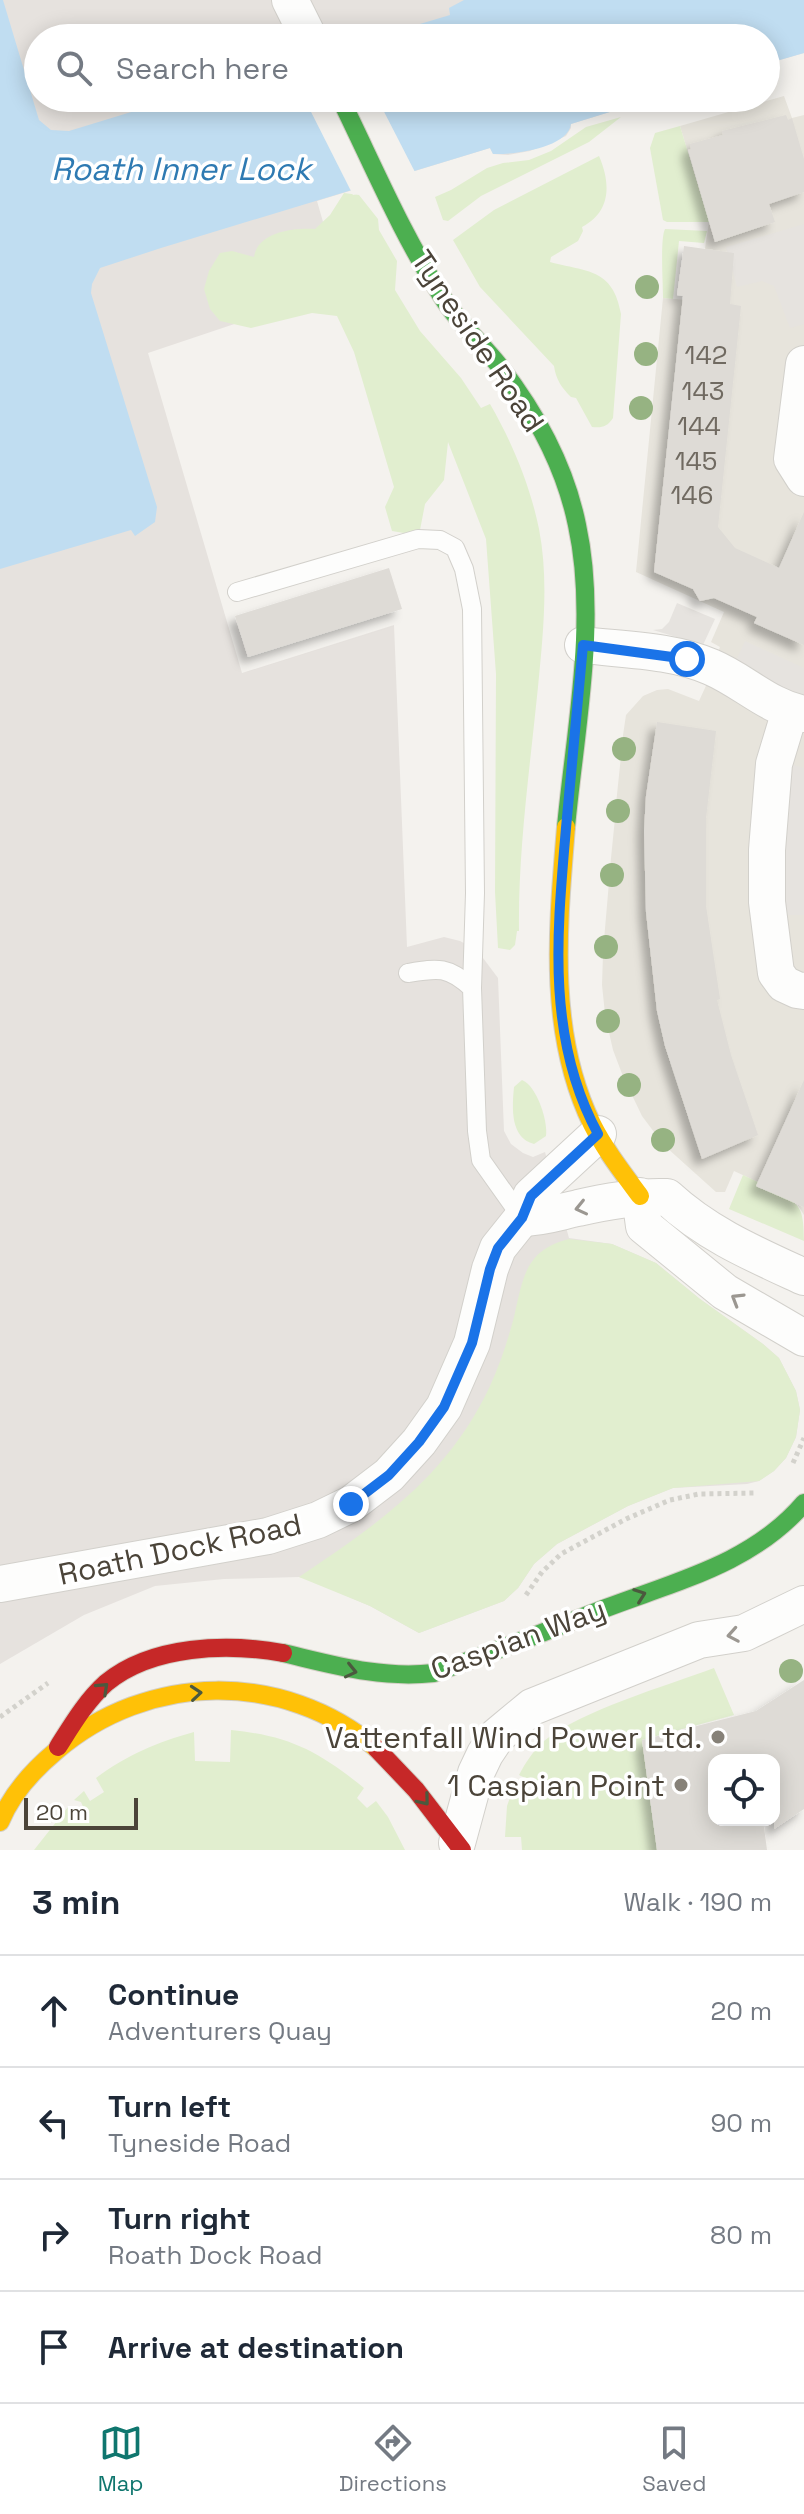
<!DOCTYPE html>
<html lang="en">
<head>
<meta charset="utf-8">
<style>
	body { margin:0; font-family:"Space Grotesk",sans-serif; background:#f2f2f3; color:#1f2937 }
	.controls { position:absolute; right:24px; bottom:24px; display:grid; overflow:hidden; border-radius:16px; box-shadow:0 4px 20px #0003 }
	.controls button { width:72px; height:72px; display:grid; place-items:center; padding:0; border:0; border-bottom:2px solid #e0e1e3; background:#fff; color:#1f2937; font:40px sans-serif }
	.scale { position:absolute; left:24px; bottom:20px; width:114px; box-sizing:border-box; padding-left:8px; border:4px solid #4b4439; border-top:0; font-size:22px; line-height:28px; white-space:nowrap; color:#4b4439; -webkit-text-stroke:6px #fff; paint-order:stroke }
	.stop { position:absolute; width:24px; height:24px; margin:-18px; border:6px solid #1a73e8; border-radius:50%; background:#fff }
	.stop.end { background:#1a73e8; border-color:#fff; box-shadow:0 2px 8px #0008 }
	.list { margin:0; padding:0; list-style:none }
	h2 { display:flex; justify-content:space-between; align-items:center; height:104px; margin:0; padding:0 32px; font-size:34px }
	h2 small { font-size:26px; font-weight:400; color:#747a83 }
	.list li { display:grid; grid-template-columns:52px 1fr auto; gap:24px; align-items:center; box-sizing:border-box; height:112px; padding:0 32px; border-top:2px solid #e0e1e3 }
	.list b { display:block; font-size:30px; white-space:nowrap }
	.list p { margin:0; font-size:26px; white-space:nowrap; color:#747a83 }
	.list em { font-size:26px; font-style:normal; color:#747a83 }
	.icon { flex:none; width:44px; height:44px; fill:none; stroke:currentColor; stroke-width:2; stroke-linecap:round; stroke-linejoin:round }
	.map { position:relative; flex:none; width:804px; height:1850px; overflow:hidden }
	.search { position:absolute; background:#fff; box-shadow:0 4px 20px #0003; left:24px; right:24px; top:24px; height:88px; display:flex; align-items:center; gap:20px; box-sizing:border-box; padding:0 28px; border-radius:44px; color:#747a83; font-size:30px }
	.sheet { height:552px; background:#fff }
	nav { display:flex; justify-content:space-around; align-items:center; box-sizing:border-box; height:112px; border-top:2px solid #e0e1e3; background:#fff; font-size:22px; color:#747a83 }
	nav a { display:grid; justify-items:center; gap:4px }
	nav .on { color:#0f766e }
	.map>svg:first-child { display:block }
</style>
</head>
<body>
<div class="map">
<svg width="804" height="1850" viewBox="0 0 804 1850">
	<defs>
		<filter id="shadow"><feDropShadow dx="-7" dy="7" stdDeviation="4" flood-color="#0004"/></filter>
	</defs>
	<rect width="100%" height="100%" fill="#f4f2ee"/>
	<!-- residential -->
	<path fill="#e7e4dc" d="M784,96L792,118L804,115V1215L797,1204L757,1186L758,1182L734,1171L725,1192H716L666,1147L667,1137L662,1135L657,1136L642,1116L630,1091L634,1083L624,1079L613,1050L608,1028L613,1025V1019L605,1014L602,985L603,954L610,947L604,940L609,882L613,880L616,875L610,868L615,818L622,812L621,806L616,804L621,756L629,749L622,742L626,715L643,696L657,690L668,689L699,701L721,653L718,652L720,647L711,642L724,612L636,572L663,298L697,301L709,222L680,126Z"/>
	<!-- industrial -->
	<path fill="#e6e2de" d="M0,0H804V53L766,64V38H38V98H655L571,124V128L566,136L530,151L508,155L493,154L490,148L317,201L342,288L148,353L242,673L394,625L407,947L444,937L460,941L477,950L498,978L504,1131L511,1144L523,1153L533,1157L545,1152L569,1238L612,1244L656,1263L700,1299L763,1344L779,1358L796,1391L800,1410L796,1437L786,1458L774,1471L759,1481L747,1484L673,1488L628,1506L557,1544L534,1564L518,1588L504,1601L419,1633L370,1606L307,1579L299,1577L224,1579L155,1586L84,1615L0,1664Z"/>
	<!-- green -->
	<g fill="#e1eecf">
		<path d="M621,117L589,142L481,196L448,221L443,220L435,197L451,190L487,168L503,163L529,160L551,151L586,127Z"/>
		<path d="M680,126L709,222H667L663,220L650,148L655,133Z"/>
		<path d="M599,156C611,184 611,212 582,227L583,231L578,241L551,257L550,262C587,272 613,268 621,314L613,418C607,427 602,428 592,427L576,398L571,397C562,388 556,380 554,366L480,287L453,240L494,210Z"/>
		<path d="M344,193L359,195L378,219L379,230L397,261L395,290L420,331L461,378L481,408L490,404C512,442 530,485 539,529C549,580 543,635 538,687C530,767 518,850 519,931H517L515,945L510,950L498,948L495,892L496,674L486,539L448,442L444,480L425,504L420,530L404,533L392,531L385,507L394,487L354,352L337,316L312,313L251,328L220,321L210,309L204,289L209,271L220,253L232,251L254,257C258,231 295,228 315,229L330,215Z"/>
		<path d="M665,229L707,231L704,243L679,241L673,299L663,298C663,283 660,239 665,229Z"/>
		<path d="M522,1080C537,1086 548,1121 546,1136L534,1144C510,1138 512,1108 514,1087Z"/>
		<path d="M743,1175L758,1182L757,1187C795,1203 804,1196 804,1241L729,1209Z"/>
		<path d="M569,1239L612,1244L656,1263L700,1299L763,1344L779,1358L796,1391L800,1410L796,1437L786,1458L774,1471L759,1481L673,1488L628,1506L557,1544L534,1564L518,1588L504,1601L419,1633L370,1606L299,1577C378,1524 448,1476 490,1386C500,1364 508,1340 514,1317C523,1278 525,1250 569,1239Z"/>
		<path d="M714,1668L734,1715L642,1740L657,1850H522L521,1837H505L507,1806L512,1792L530,1798L535,1783L519,1775C526,1762 533,1751 544,1741C582,1710 666,1686 714,1668Z"/>
		<path d="M231,1730C290,1736 318,1751 364,1788L357,1798L367,1808L376,1801L388,1817L405,1850H34L68,1807L75,1819L85,1811L81,1802L74,1800L84,1791L90,1801L104,1792L96,1778C127,1755 157,1742 194,1732L195,1761L230,1762Z"/>
	</g>
	<!-- parking -->
	<g fill="#e6e3df">
		<path d="M804,224V324L790,328L774,286L762,281L737,287L726,247Z"/>
		<path d="M677,603L715,619L703,645L653,630L662,629L669,622Z"/>
		<path d="M745,641L804,668V698L746,672L736,661Z"/>
		<path d="M793,765L804,768V915H785L783,860Z"/>
	</g>
	<!-- water -->
	<g fill="#c0ddf1">
		<path d="M0,0H3L39,120L51,130L69,131L177,98H655L571,124C568,148 513,155 493,154L490,148L161,248L100,268L92,284L91,293L157,507L155,522L135,536L131,530L0,569Z"/>
		<path d="M464,0H804V53L766,64V38H373L450,15L449,8Z"/>
	</g>
	<!-- pier -->
	<path fill="#f4f2ee" d="M304,98H377L417,176L353,195Z"/>
	<!-- building -->
	<g fill="#dedbd6" filter="url(#shadow)">
		<path d="M786,115L788,120L792,118L804,159V192L769,204L775,222L715,242L688,150L691,149L690,144L723,135L722,131Z"/>
		<path d="M684,246L734,253L730,304L741,306L718,527L735,548L779,568L804,512V645L754,623L757,617L714,598L700,601L693,589L654,572L683,296L677,295Z"/>
		<path d="M389,568L402,609L248,657L235,616Z"/>
		<path d="M657,722L716,731L706,818V906L720,999L717,1000L731,1055L758,1135L702,1159L665,1046L657,1011L646,912L644,831L646,796Z"/>
		<path d="M804,1080V1207L756,1186Z"/>
		<path d="M804,1680V1809L774,1829V1760H714V1820H763L767,1850H657L642,1740L756,1711Z"/>
	</g>
	<g fill="none" stroke-linecap="round" stroke-linejoin="round">
		<!-- lane casing -->
		<g stroke="#d2d0cb" stroke-width="20">
			<g id="lane">
				<path d="M237,592L418,539L440,540L455,548L464,569L472,609L475,893L472,988"/>
				<path d="M408,973C438,968 448,966 472,988L477,1131L481,1160L522,1218"/>
			</g>
		</g>
		<!-- street casing -->
		<g stroke="#d2d0cb" stroke-width="38">
			<g id="street">
				<path d="M290,0L309,38"/>
				<path d="M804,364L792,459L804,478"/>
				<path d="M583,645C625,650 672,650 711,667C744,681 768,707 804,714"/>
				<path d="M790,711L774,764L767,850V902L776,973L784,984L797,990L804,991"/>
				<path d="M640,1196L644,1226L725,1292L804,1338"/>
				<path d="M522,1218C542,1218 559,1212 578,1208C607,1201 637,1196 667,1197C707,1234 754,1254 804,1277"/>
				<path d="M0,1584L268,1536L318,1520L351,1504L389,1475L419,1442L444,1407L472,1343L490,1269L498,1248L522,1218L531,1196L598,1134"/>
				<path d="M457,1843L476,1773L485,1754L497,1736L532,1707L699,1640L744,1633L804,1604"/>
			</g>
		</g>
		<!-- fast casing -->
		<g stroke="#d3cfc5" stroke-width="20">
			<g id="fast">
				<path d="M340,98C373,165 402,235 443,298C458,322 479,341 497,363C534,410 565,466 577,525C598,621 575,730 566,827"/>
				<path d="M283,1653C334,1665 381,1679 434,1673C492,1653 549,1630 606,1608C677,1581 753,1563 804,1503"/>
			</g>
		</g>
		<!-- slow casing -->
		<g stroke="#d3cfc5" stroke-width="20">
			<g id="slow">
				<path d="M566,827C558,926 547,1032 592,1124C605,1150 623,1173 640,1196"/>
				<path d="M0,1822C12,1793 32,1771 56,1751C148,1672 283,1670 376,1748"/>
			</g>
		</g>
		<!-- jam casing -->
		<g stroke="#d3cfc5" stroke-width="20">
			<g id="jam">
				<path d="M58,1747C72,1725 86,1701 106,1683C152,1645 227,1643 283,1653"/>
				<path d="M376,1748L416,1790L462,1850"/>
			</g>
		</g>
		<!-- path -->
		<g stroke="#d3d2cc" stroke-width="5" stroke-dasharray="4 4" stroke-linecap="butt">
			<path d="M793,1463L804,1438"/>
			<path d="M526,1595L542,1572L561,1554L626,1519L670,1500L699,1494L756,1493"/>
			<path d="M0,1717L48,1683"/>
		</g>
		<!-- lane -->
		<use href="#lane" stroke="#fdfdfc" stroke-width="18"/>
		<!-- street -->
		<use href="#street" stroke="#fdfdfc" stroke-width="36"/>
		<!-- fast -->
		<use href="#fast" stroke="#4caf50" stroke-width="18"/>
		<!-- slow -->
		<use href="#slow" stroke="#ffc107" stroke-width="18"/>
		<!-- jam -->
		<use href="#jam" stroke="#c62828" stroke-width="18"/>
	</g>
	<!-- trees -->
	<g fill="#96b382">
		<circle cx="647" cy="287" r="12"/>
		<circle cx="646" cy="354" r="12"/>
		<circle cx="641" cy="408" r="12"/>
		<circle cx="624" cy="749" r="12"/>
		<circle cx="618" cy="811" r="12"/>
		<circle cx="612" cy="875" r="12"/>
		<circle cx="606" cy="947" r="12"/>
		<circle cx="608" cy="1021" r="12"/>
		<circle cx="629" cy="1085" r="12"/>
		<circle cx="663" cy="1140" r="12"/>
		<circle cx="791" cy="1671" r="12"/>
	</g>
	<!-- one-way arrows -->
	<defs><path id="oneway-chevron" d="M-2-3.5L2.5 0L-2 3.5" fill="none" stroke-width="1.6" stroke-linecap="round" stroke-linejoin="round" transform="scale(2)"/></defs>
	<g stroke="#9b9791">
		<use href="#oneway-chevron" transform="translate(581 1208) rotate(167)"/>
		<use href="#oneway-chevron" transform="translate(737 1299) rotate(-149)"/>
		<use href="#oneway-chevron" transform="translate(733 1635) rotate(170)"/>
	</g>
	<g stroke="#4b593e">
		<use href="#oneway-chevron" transform="translate(640 1595) rotate(-20)"/>
		<use href="#oneway-chevron" transform="translate(351 1671) rotate(13)"/>
		<use href="#oneway-chevron" transform="translate(103 1688) rotate(-43)"/>
		<use href="#oneway-chevron" transform="translate(196 1693) rotate(-5)"/>
		<use href="#oneway-chevron" transform="translate(424 1800) rotate(51)"/>
	</g>
	<g fill="none" stroke-linecap="round" stroke-linejoin="round">
		<!-- route -->
		<path stroke="#1a73e8" stroke-width="10" d="M351,1504L389,1475L419,1442L444,1407L472,1343L490,1269L498,1248L522,1218L531,1196L598,1134C546,1038 557,933 566,828C572,767 577,706 583,645L687,659"/>
	</g>
	<!-- markers -->
	<g fill="#868178" stroke="#fff" stroke-width="3">
		<circle cx="718" cy="1737" r="8"/>
		<circle cx="681" cy="1785" r="8"/>
	</g>
	<g text-anchor="middle" dominant-baseline="central" stroke-width="7" stroke-linejoin="round" paint-order="stroke">
		<!-- number labels -->
		<g font-size="26" fill="#706a61">
			<text x="706" y="355">142</text>
			<text x="703" y="391">143</text>
			<text x="699" y="426">144</text>
			<text x="696" y="461">145</text>
			<text x="692" y="495">146</text>
		</g>
		<!-- street labels -->
		<g font-size="30" fill="#4b4439" stroke="#fff">
			<text transform="translate(478 341) rotate(56)">Tyneside Road</text>
			<text transform="translate(180 1549) rotate(-12)">Roath Dock Road</text>
			<text transform="translate(518 1639) rotate(-20)">Caspian Way</text>
		</g>
		<!-- poi labels -->
		<g font-size="30" fill="#4b4439" stroke="#fff" text-anchor="end">
			<text x="702" y="1737">Vattenfall Wind Power Ltd.</text>
			<text x="665" y="1785">1 Caspian Point</text>
		</g>
		<!-- water labels -->
		<g font-size="32" font-style="italic" fill="#2e7ab2" stroke="#fff">
			<text x="181" y="169">Roath Inner Lock</text>
		</g>
	</g>
</svg>
<div class="controls">
<button><svg class="icon" aria-label="locate" viewBox="0 0 24 24"><circle cx="12" cy="12" r="6"/><path d="M12 2v4M12 18v4M2 12h4M18 12h4"/></svg></button>
</div>
<div class="scale">20 m</div>
<div class="stop" style="left:687px;top:659px"></div>
<div class="stop end" style="left:351px;top:1504px"></div>
<div class="search"><svg class="icon" aria-label="search" viewBox="0 0 24 24"><circle cx="10" cy="10" r="6"/><path d="M15 15l6 6"/></svg>Search here</div>
</div>
<section class="sheet">
<h2>3 min<small>Walk · 190 m</small></h2>
<ul class="list">
<li><svg class="icon" aria-label="ahead" viewBox="0 0 24 24"><path d="M12 20V5M6 11l6-6 6 6"/></svg><div><b>Continue</b><p>Adventurers Quay</p></div><em>20 m</em></li>
<li><svg class="icon" aria-label="left" viewBox="0 0 24 24"><path d="M17 20v-9H6M10 6l-5 5 5 5"/></svg><div><b>Turn left</b><p>Tyneside Road</p></div><em>90 m</em></li>
<li><svg class="icon" aria-label="right" viewBox="0 0 24 24"><path d="M7 20v-9h11M14 6l5 5-5 5"/></svg><div><b>Turn right</b><p>Roath Dock Road</p></div><em>80 m</em></li>
<li><svg class="icon" aria-label="arrive" viewBox="0 0 24 24"><path d="M6 21V4h12l-3 4 3 4H6"/></svg><div><b>Arrive at destination</b></div></li>
</ul>
</section>
<nav>
<a class="on"><svg class="icon" aria-label="map" viewBox="0 0 24 24"><path d="M3 6l6-2 6 2 6-2v14l-6 2-6-2-6 2zM9 4v14M15 6v14"/></svg>Map</a>
<a><svg class="icon" aria-label="directions" viewBox="0 0 24 24"><path d="M12 3l9 9-9 9-9-9zM9 14v-3h6M13 9l2 2-2 2"/></svg>Directions</a>
<a><svg class="icon" aria-label="saved" viewBox="0 0 24 24"><path d="M7 4h10v16l-5-4-5 4z"/></svg>Saved</a>
</nav>
</body>
</html>
